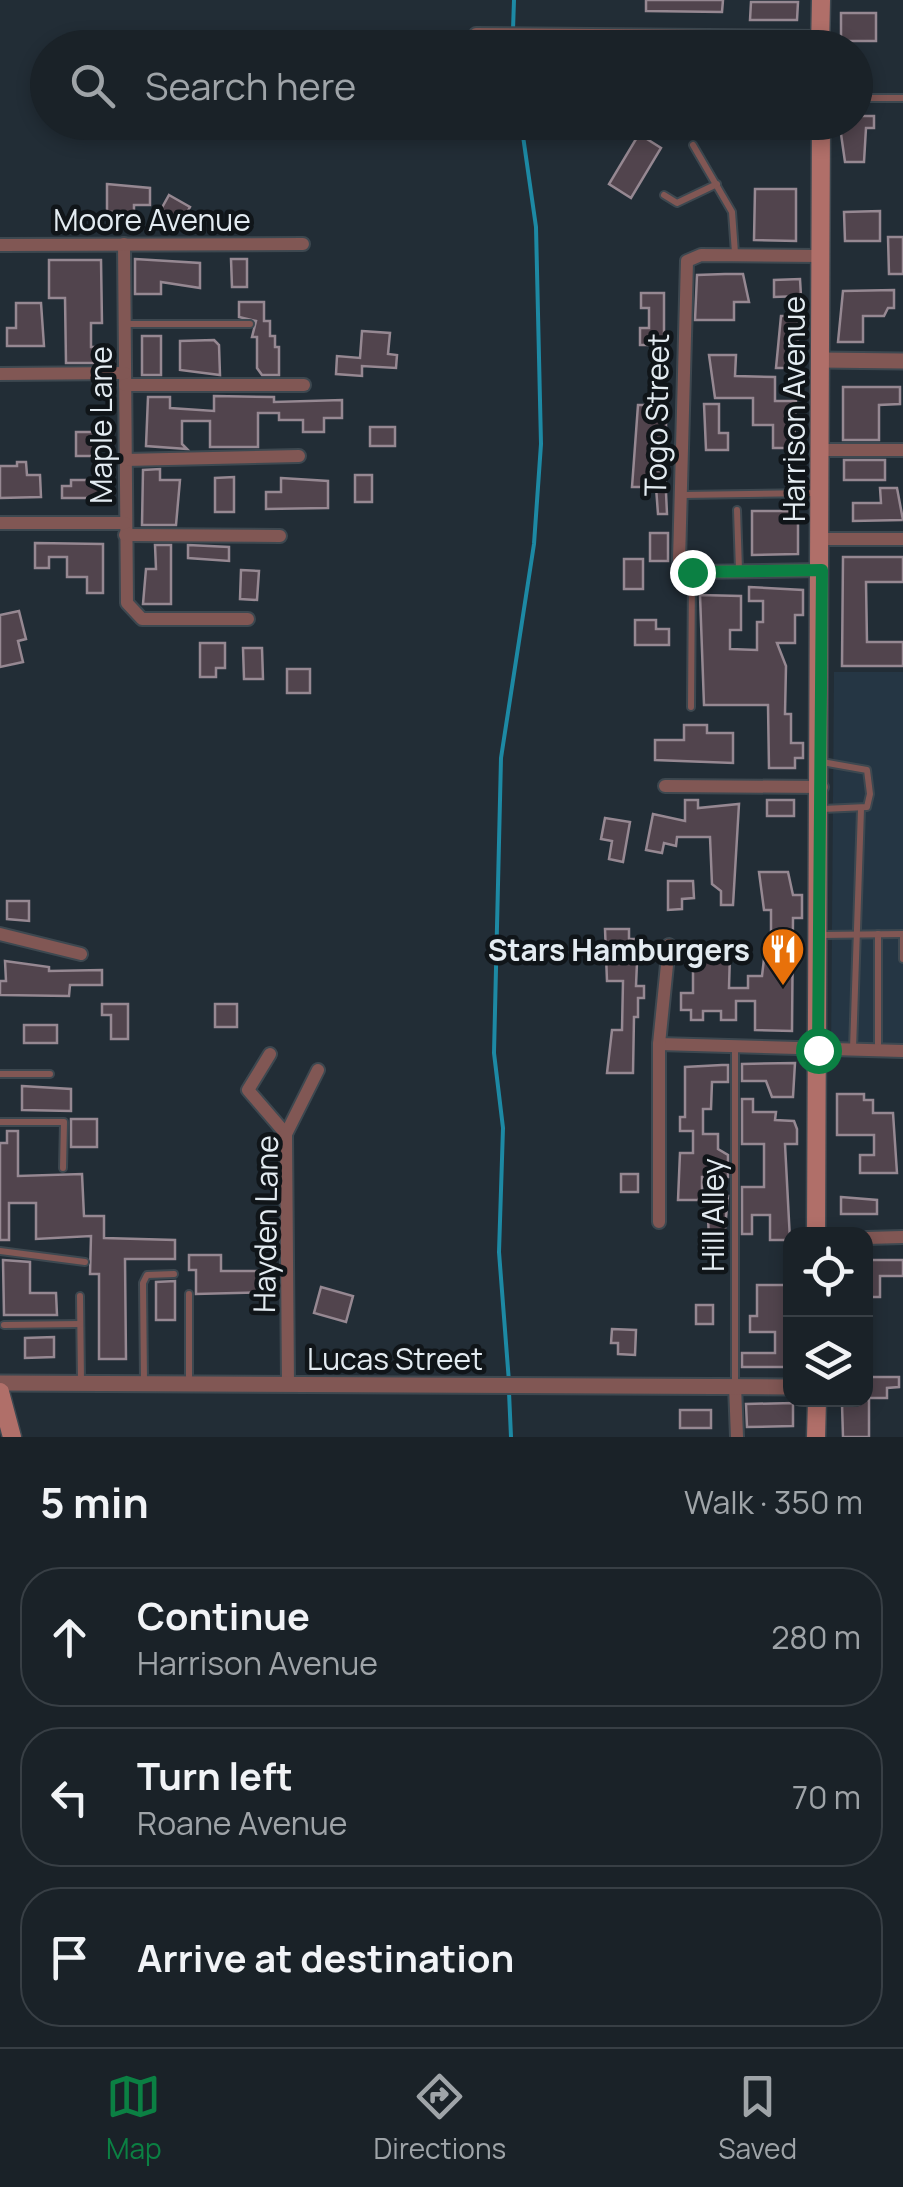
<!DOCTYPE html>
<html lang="en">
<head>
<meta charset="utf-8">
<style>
	body { margin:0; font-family:Manrope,sans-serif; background:#272f34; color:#f1f3f6 }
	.controls { position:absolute; right:30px; bottom:30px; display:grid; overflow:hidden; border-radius:20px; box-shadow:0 5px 15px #0003 }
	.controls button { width:90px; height:90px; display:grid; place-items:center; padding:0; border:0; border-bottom:2px solid #383f45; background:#1a2228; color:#f1f3f6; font:50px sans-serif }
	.stop { position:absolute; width:30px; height:30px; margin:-22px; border:8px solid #0b8043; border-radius:50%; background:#fff }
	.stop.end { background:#0b8043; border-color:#fff; box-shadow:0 2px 10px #0008 }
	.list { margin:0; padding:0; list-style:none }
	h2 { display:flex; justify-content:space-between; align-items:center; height:130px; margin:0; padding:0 40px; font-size:42px }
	h2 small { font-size:32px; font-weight:400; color:#9fa4a8 }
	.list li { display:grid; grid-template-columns:65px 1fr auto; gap:30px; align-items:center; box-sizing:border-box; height:140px; margin:0 20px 20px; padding:0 20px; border:2px solid #383f45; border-radius:40px }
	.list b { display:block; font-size:38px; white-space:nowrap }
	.list p { margin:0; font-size:32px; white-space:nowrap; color:#9fa4a8 }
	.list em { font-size:32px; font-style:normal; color:#9fa4a8 }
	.icon { flex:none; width:55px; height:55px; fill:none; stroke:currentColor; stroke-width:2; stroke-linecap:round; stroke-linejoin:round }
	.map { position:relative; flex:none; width:903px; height:1437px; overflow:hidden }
	.search { position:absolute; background:#1a2228; box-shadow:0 5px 15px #0003; left:30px; right:30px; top:30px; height:110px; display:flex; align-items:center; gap:25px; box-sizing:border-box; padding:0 35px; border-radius:55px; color:#9fa4a8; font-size:38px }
	.sheet { height:610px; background:#1a2228 }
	nav { display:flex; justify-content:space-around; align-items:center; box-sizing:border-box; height:140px; border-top:2px solid #383f45; background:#1a2228; font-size:28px; color:#9fa4a8 }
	nav a { display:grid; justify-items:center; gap:5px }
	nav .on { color:#0b8043 }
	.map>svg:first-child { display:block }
</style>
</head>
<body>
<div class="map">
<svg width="903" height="1437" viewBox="0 0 903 1437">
	<rect width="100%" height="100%" fill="#222d36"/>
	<!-- built -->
	<path fill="#253644" d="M834,672H903V1058L831,1057Z"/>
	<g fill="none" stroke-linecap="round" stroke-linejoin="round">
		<!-- stream -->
		<g stroke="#1d89a4" stroke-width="4">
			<path d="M513,30L514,0"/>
			<path d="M509,1382L499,1252L503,1128L494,1053L501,758L534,544L541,444L536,227L521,122"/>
			<path d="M509,1392L511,1437"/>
		</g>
	</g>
	<!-- building -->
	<g fill="#51444d" stroke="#968892" stroke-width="2.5">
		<path d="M646,0H723L722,12L646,11Z"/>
		<path d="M751,2H798L797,20H750Z"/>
		<rect x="841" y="13" width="35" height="28"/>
		<path d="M856,116H874V128H866L864,162H845L841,134L844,122H856Z"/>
		<path d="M639,134L661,148L631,198L609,184Z"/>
		<path d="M107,184L150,188V205H134V221H122V212H107Z"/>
		<path d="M755,189H796V241L754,240Z"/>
		<path d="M169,195L190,207L180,225L159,213Z"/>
		<path d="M880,211V241H845L844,212Z"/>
		<path d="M888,237H903V274H889Z"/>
		<path d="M135,259L200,263V288L161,282V294H135Z"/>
		<path d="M231,259H247V287H232Z"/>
		<path d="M49,260H101L102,323H91V347H101V363H66L65,298H49Z"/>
		<path d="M725,274H743L749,302H734V320H695L697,275Z"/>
		<path d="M800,279L801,296L774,297V280Z"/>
		<path d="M894,290V308H888L884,316H863V342H838L843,291Z"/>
		<path d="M641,293H664V345H640V328H649V308H641Z"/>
		<path d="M239,302H264V321H270V336H275V347H279V375H262L257,368V337H252L256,321L239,317Z"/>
		<path d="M16,303H41L44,346H7V328H16Z"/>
		<path d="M781,316H798V344H804V354H795V368H776Z"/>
		<path d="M362,331L390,333L388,354L397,355L396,368L362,366V376L336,374L337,356L360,358Z"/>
		<rect x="142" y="336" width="19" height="39"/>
		<path d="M214,340L219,345L220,375L180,370V341Z"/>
		<path d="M709,355H736L735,376L775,377V401H796L794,448H773V425H753V398H715Z"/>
		<path d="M843,387H900V404L879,405V440H843Z"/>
		<path d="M214,396L274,397V402L342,400V418H324V432H303V420H279V413H258V447H210V421H182V444L187,449L146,446L148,397H170V408L214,411Z"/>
		<path d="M704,404H719V433H728V450H706Z"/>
		<path d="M638,405H653V414H666V448H654V471H665L667,514H658L656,487H632Z"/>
		<rect x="370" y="427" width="25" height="19"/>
		<rect x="76" y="432" width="18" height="24"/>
		<rect x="844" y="460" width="41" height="20"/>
		<path d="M17,462H26L27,475H40L41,497L0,498V466H17Z"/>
		<path d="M160,469V480H180L176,525H142L143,470Z"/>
		<rect x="355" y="475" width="17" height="27"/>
		<path d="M234,477V512H215V478Z"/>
		<path d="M281,478L328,481V508L266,509V492H281Z"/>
		<path d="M71,480H103V498H62V486H71Z"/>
		<path d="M880,488H897L903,520L853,521V503H881Z"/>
		<path d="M752,511H798V554L752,555Z"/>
		<rect x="650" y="533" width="18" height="28"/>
		<path d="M35,543L103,544V593H87V577H67V557H49V568H35Z"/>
		<path d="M155,545H171V604H143L146,569H156Z"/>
		<path d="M188,545L229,547V561L188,558Z"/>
		<path d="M843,557H903V582H866L867,642H903V666H842Z"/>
		<rect x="624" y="559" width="19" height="30"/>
		<path d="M241,570L259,571L257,600L240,599Z"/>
		<path d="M749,587L803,590V615H795V643H777L786,666L785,714H791V743H803V758H795V768H769L768,705H704L700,595L741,596V630H730V649L757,650V622H763V601H749Z"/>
		<path d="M19,611L26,639L18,641L23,662L0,667V615Z"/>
		<path d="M635,620H656V629H669V645H635Z"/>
		<path d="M200,643H225V668H216V677H200Z"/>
		<path d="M243,648H262L263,679H244Z"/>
		<rect x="287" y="669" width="23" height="24"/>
		<path d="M684,725H707V733H733V763L655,760V740H684Z"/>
		<path d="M685,800H698V808L739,804L733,905H721V891L712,884L710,837H677L676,846L664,843L662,853L646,850L653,814L685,821Z"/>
		<rect x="767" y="800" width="27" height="16"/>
		<path d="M605,818L630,822L623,862L609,859L612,841L601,839Z"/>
		<path d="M759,872H788L793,895H802V918H793L792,1031L755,1030V1001H736V1020H721V1011H703V1020H691V1010H681V993H693V966H703V953H730L729,988H748V976H762L765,950H771V910H764Z"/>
		<path d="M668,881H693L694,898L682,899V909L668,910Z"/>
		<path d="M7,901H29V921L7,919Z"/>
		<path d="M605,929H629V939H638L636,986H644V998H638V1017H634L633,1073H607L612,1030H622L623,981H607Z"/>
		<path d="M5,961L49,967V971L102,970V985H70L69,996L0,995V981H6Z"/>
		<path d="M102,1004H128V1039H111V1015H102Z"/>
		<rect x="215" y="1004" width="22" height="23"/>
		<rect x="24" y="1025" width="33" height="18"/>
		<path d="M795,1063L793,1097H772L766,1081H742V1064Z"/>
		<path d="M722,1065H728V1082H712L711,1109H703V1134H718V1149L728,1155V1177H702V1200H678L680,1153H693V1131H680V1117H685V1067Z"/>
		<path d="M22,1086L71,1089V1111L22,1110Z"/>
		<path d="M837,1094H864V1100H873V1113H893L897,1173H860V1155H874V1135H837Z"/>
		<path d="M742,1099H753V1112H776L775,1120L794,1121L797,1129V1144H785L790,1240H770V1215H752V1234H742V1187H764V1144H742Z"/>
		<rect x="71" y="1119" width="26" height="28"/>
		<path d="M7,1131H18V1176L82,1174L84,1216H104V1238L175,1240V1259H125L126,1359H99V1274H90L91,1236L36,1239V1203H9V1240H0V1143H7Z"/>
		<rect x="621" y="1174" width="17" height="18"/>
		<path d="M707,1196H728L724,1239H709Z"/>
		<path d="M841,1197L877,1200V1214H841Z"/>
		<path d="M189,1255H221V1271H271V1292L196,1294V1270H189Z"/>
		<path d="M3,1260L30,1262V1293H56L57,1315H4Z"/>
		<path d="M866,1260H903V1276H880V1297H866Z"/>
		<path d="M175,1281V1320H156V1282Z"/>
		<path d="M757,1285H787L788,1367H742V1353H775V1332H750V1316H757Z"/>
		<path d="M321,1287L353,1296L346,1322L314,1313Z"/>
		<rect x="696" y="1305" width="17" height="19"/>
		<path d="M612,1329L636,1330L635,1355L618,1354V1343H611Z"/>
		<path d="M54,1337V1357L25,1358V1338Z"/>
		<path d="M866,1377H899V1387L887,1388V1398H866Z"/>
		<path d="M851,1400H869V1437H843L842,1404H852Z"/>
		<path d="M793,1403V1426L747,1427L746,1404Z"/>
		<rect x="680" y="1410" width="31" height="18"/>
	</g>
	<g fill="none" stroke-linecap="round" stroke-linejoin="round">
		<!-- service casing -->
		<g stroke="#3d4850" stroke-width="10">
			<g id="service">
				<path d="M856,98H903"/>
				<path d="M693,145L732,212L735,253"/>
				<path d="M664,195L677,203L717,184"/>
				<path d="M126,324H250"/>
				<path d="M683,495L815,493"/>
				<path d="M737,510L739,570"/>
				<path d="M691,707L692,573"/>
				<path d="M822,762L867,770L870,794L867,807L822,809"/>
				<path d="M878,934V1051"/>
				<path d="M903,934V959"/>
				<path d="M821,935L903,934"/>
				<path d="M735,1046V1384"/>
				<path d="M853,1049L861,809"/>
				<path d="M0,1074H50"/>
				<path d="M0,1122H64L63,1168"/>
				<path d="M0,1251L85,1262"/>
				<path d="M189,1294V1383"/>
				<path d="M80,1296L81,1382"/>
				<path d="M4,1325L80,1324"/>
				<path d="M144,1382L143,1283L147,1275L174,1274"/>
			</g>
		</g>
		<!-- minor casing -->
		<g stroke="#3d4850" stroke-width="16">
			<g id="minor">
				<path d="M476,34L820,37"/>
				<path d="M124,244L127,603L142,619H248"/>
				<path d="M0,245L303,244"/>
				<path d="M820,256L701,255L687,261L679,561L692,572L821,570"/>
				<path d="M0,374L125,373"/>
				<path d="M125,385H304"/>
				<path d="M821,450H903"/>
				<path d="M125,460L299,456"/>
				<path d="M0,523H125"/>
				<path d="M125,535L280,536"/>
				<path d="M822,539H903"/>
				<path d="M665,786L822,787"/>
				<path d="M0,934L81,954"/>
				<path d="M659,1044L903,1051"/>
				<path d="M270,1054L248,1090L286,1134"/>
				<path d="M659,1222V1044L669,945"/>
				<path d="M866,1238L903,1237"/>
				<path d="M288,1385L286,1134L318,1070"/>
				<path d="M735,1385L737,1437"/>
			</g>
		</g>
		<!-- tertiary casing -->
		<g stroke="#3d4850" stroke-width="19">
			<g id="tertiary">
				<path d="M821,360L903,361"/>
				<path d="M0,1383L790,1387"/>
			</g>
		</g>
		<!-- secondary casing -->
		<g stroke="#3d4850" stroke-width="21">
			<g id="secondary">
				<path d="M820,48L821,0"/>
				<path d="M816,1234L821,122"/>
				<path d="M0,1392L12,1437"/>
				<path d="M816,1437L817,1400"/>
			</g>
		</g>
		<!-- service -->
		<use href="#service" stroke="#815754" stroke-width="6"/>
		<!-- minor -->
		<use href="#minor" stroke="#815754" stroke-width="12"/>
		<!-- tertiary -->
		<use href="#tertiary" stroke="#815754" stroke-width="15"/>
		<!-- secondary -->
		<use href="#secondary" stroke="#b06f69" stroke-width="18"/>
	</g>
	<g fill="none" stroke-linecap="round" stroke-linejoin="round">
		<!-- route -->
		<path stroke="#0b8043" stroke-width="12" d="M692,572L822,570L818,1050"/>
	</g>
	<!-- icons -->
	<defs>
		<g id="restaurant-pin" transform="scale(2.25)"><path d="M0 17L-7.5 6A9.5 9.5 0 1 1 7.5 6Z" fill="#e8710a" stroke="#101519"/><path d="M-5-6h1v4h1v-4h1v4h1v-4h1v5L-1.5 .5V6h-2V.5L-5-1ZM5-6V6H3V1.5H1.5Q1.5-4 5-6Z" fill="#fff"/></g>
	</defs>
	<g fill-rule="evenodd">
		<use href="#restaurant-pin" x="783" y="949"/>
	</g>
	<g text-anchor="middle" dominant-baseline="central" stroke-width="9" stroke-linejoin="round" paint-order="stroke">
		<!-- street labels -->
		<g font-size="30" fill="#e3ebf1" stroke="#101519">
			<text x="152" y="219">Moore Avenue</text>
			<text transform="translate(793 409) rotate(-90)">Harrison Avenue</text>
			<text transform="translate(656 415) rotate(-89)">Togo Street</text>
			<text transform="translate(100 425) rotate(-90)">Maple Lane</text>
			<text transform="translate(712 1215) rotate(-90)">Hill Alley</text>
			<text transform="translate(265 1224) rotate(-89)">Hayden Lane</text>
			<text x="395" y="1358">Lucas Street</text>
		</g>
		<!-- poi labels -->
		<g font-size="30" font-weight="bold" fill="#e3ebf1" stroke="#101519" text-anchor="end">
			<text x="750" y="949">Stars Hamburgers</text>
		</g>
	</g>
</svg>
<div class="controls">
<button><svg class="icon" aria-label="locate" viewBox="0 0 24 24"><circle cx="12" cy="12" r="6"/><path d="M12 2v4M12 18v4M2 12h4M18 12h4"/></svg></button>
<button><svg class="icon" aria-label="layers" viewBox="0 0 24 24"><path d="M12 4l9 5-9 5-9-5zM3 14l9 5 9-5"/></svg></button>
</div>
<div class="stop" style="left:818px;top:1050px"></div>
<div class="stop end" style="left:692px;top:572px"></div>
<div class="search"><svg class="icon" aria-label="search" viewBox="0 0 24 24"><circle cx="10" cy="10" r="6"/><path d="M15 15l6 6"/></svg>Search here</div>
</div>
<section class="sheet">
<h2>5 min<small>Walk · 350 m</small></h2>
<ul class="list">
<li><svg class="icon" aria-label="ahead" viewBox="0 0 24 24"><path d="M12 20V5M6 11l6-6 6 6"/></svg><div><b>Continue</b><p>Harrison Avenue</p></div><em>280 m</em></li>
<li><svg class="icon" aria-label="left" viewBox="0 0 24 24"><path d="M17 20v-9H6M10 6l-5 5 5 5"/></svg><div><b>Turn left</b><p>Roane Avenue</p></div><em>70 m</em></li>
<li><svg class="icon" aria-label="arrive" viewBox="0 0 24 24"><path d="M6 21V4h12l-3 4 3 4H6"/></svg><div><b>Arrive at destination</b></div></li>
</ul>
</section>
<nav>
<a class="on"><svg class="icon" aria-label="map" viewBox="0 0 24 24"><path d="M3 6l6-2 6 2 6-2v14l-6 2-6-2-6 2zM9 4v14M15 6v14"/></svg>Map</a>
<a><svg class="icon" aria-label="directions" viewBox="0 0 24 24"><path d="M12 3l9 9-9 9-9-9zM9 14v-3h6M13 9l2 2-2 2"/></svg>Directions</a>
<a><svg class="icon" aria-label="saved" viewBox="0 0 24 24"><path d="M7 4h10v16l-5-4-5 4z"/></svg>Saved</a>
</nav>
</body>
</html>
